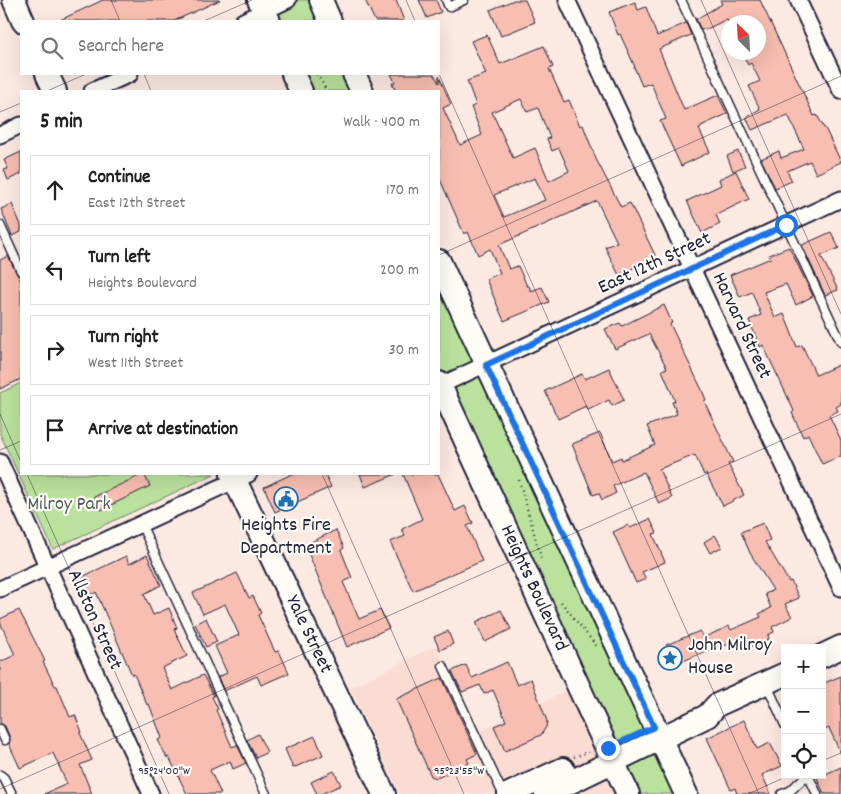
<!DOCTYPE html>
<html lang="en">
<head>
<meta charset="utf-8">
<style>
	body { margin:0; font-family:Dekko,sans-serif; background:#f6f6f6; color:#202124 }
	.controls { position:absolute; right:15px; bottom:15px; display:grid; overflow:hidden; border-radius:0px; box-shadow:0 5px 20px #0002 }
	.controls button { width:45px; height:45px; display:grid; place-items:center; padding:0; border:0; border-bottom:1px solid #e0e0e0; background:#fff; color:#202124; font:25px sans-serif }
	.compass { position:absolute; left:721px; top:15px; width:45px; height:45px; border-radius:50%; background:#fff; box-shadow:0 5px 20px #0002; rotate:336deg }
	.stop { position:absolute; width:15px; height:15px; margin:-11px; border:4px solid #1a73e8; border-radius:50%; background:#fff }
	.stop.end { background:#1a73e8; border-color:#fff; box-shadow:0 1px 5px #0008 }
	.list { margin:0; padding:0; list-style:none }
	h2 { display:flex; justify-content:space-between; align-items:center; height:65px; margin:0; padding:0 20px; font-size:21px }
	h2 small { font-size:16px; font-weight:400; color:#757577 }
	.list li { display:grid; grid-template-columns:32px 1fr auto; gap:15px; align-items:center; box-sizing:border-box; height:70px; margin:0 10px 10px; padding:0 10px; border:1px solid #e0e0e0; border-radius:0px }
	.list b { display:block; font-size:19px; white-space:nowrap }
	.list p { margin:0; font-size:16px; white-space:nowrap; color:#757577 }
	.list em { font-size:16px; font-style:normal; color:#757577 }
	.icon { flex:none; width:28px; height:28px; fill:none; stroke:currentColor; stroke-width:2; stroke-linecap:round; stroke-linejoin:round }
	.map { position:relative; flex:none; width:841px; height:794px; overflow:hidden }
	.search { position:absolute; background:#fff; box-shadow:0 5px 20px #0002; left:20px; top:20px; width:420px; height:55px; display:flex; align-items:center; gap:12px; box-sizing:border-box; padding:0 18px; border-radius:0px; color:#757577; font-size:19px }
	.panel { position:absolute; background:#fff; box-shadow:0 5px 20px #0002; left:20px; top:90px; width:420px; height:385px; border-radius:0px }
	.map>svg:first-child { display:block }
</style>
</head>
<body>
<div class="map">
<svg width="841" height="794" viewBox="0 0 841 794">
	<rect width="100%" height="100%" fill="#fce9e2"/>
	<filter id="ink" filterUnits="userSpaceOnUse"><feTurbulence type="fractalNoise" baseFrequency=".02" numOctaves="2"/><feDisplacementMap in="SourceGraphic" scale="10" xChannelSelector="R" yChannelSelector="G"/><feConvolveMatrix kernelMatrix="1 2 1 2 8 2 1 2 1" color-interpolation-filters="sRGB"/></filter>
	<g filter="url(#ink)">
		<!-- built -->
		<path fill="#fbdcd3" d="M435,646L477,732L566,691L613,794H400L350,688Z"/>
		<!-- green -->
		<g fill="#bbe29d" stroke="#6e826c">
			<path d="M270,0H309L319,21H280Z"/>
			<path d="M304,74H343L351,91H312Z"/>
			<path d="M439,286L481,380L679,794H639L439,368Z"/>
			<path d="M21,383V474H214L53,549L0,434V393Z"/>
		</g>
		<!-- building -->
		<g fill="#f8beb1" stroke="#22223b" fill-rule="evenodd">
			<path d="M103,0H220L174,21H58Z"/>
			<path d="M365,0H396L404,21H375Z"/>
			<path d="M419,0H436L441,12L427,18Z"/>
			<path d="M514,0H525L535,22L501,36L490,10Z"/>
			<path d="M720,0H760L814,116L817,115L824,128H825L841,162L816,174L810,161L787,171L792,181L775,188L761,159L779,151L781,158L804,149L788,115L752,130L746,117L760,109L749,86L760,81L751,63L748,65L742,52H758V22H728L727,19L705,30L704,29L701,30L696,19L722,4Z"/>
			<path d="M635,2L638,10L646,7L657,36L686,23L691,35L659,49L684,110L718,95L727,114L701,126V128L699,129L710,152L681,166L660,121L666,119L651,83L642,86L634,67H635L620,34L618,35L609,12Z"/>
			<path d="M487,35L500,64L544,46L553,67L549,69L564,102L569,100L580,126L583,125L596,159L621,207L630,203L656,257L619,275L605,247L617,242L597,201L499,245L509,269L518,266L527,286H529L531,291L542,287L549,302L504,321L486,279L500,273L490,249L478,255L468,232L464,234L439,177V91H396L392,83L395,82L391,74H434L439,83V76L451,104L443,108L460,145L482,135L471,107L476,105L467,81L486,74L471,41ZM521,99L527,112L538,108L550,138L547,139L552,151L559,148L569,171L549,181L535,148L513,158L492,112ZM535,178L545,200L504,217L494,195Z"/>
			<path d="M738,151L745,166L733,171L727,156Z"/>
			<path d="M21,152V174L8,180L4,170L8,169L4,160Z"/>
			<path d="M736,171L749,199L716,215L720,224L702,233L687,201L721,185L719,179Z"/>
			<path d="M12,204L21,225V232L12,236L1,209Z"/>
			<path d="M831,232L839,248L821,256L838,290L825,295L802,245Z"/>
			<path d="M789,247L813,296L796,305L786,284L764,292L775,318L784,314L797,347L802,345L816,375L841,364V404L836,407L838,411L829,415L841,440V456L822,464L808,434L803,437L792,413L794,411L781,383L763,345L760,347L749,320L761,315L752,292L740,297L730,275L771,258L769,255Z"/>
			<path d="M8,256L21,282V379L0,389V260Z"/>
			<path d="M664,305L672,323L670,324L702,390L706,400L704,401L733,462L728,464L744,495L723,506L706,474L704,475L695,455L659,469L672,498L659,504L644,472L613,486L616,493L602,500L599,493L593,495L572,444L600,433L612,461L621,457L622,460L655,445L647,426L677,414L672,402L675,401L662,370L667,368L649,334L615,349L605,329L620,323L622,326Z"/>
			<path d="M609,368L624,400L612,406L609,400L588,410L586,406L558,419L545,391L582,374L585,379Z"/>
			<path d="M143,474H144L150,486L101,510L94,497Z"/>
			<path d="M292,474H325L331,487L275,512L264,487Z"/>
			<path d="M360,474H396L365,487Z"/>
			<path d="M403,474H438L455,511L465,506L473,523L467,526L482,561L413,591L390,542L405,536L402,529L422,519Z"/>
			<path d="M650,519L657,533L653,534L665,562L642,572L646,579L636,583L613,532L628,525L630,528Z"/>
			<path d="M763,523L770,540L765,542L789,582L791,581L799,598L785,604L792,617L772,627L774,632L768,635L769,639L752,646L747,636L719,648L718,646L674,665L666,645L700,631L703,638L729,626L731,630L761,617L759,614L771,608L765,594L773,590L750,553L741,532Z"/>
			<path d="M336,530L344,548L341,550L352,578L343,582L359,619L380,610L389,628L347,647L305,545Z"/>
			<path d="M715,535L722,547L710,553L704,542Z"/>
			<path d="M147,555L161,585L144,594L153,615L169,608L177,628L174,629L187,656L162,668L172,690L203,675L214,696L212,697L218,709L216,710L232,747L237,745L246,763L233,769L230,761L210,770L221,794H187L169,757L167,758L158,740L162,738L149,704L147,705L134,674L132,675L96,592L91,595L82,577L126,556L129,564Z"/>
			<path d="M237,573L249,598L253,596L261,613L258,615L275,652L279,651L289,673L261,685L257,676L224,691L218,677L227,673L215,646L239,635L225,604L203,614L193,593Z"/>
			<path d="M19,610L45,661L43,662L55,686H57L70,717L75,715L82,732L80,733L92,760L80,765L92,794H44L67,784L53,753L20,768L9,744L10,738L5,726L0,723V662L15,655L0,622V619Z"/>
			<path d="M501,610L511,629L485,642L476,622Z"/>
			<path d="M206,618L217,642L206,647L195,624Z"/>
			<path d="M448,631L453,644L440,650L434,637Z"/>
			<path d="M507,662L517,685L531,679L547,721L546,727L541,735L505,751L494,726L506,721L493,690L484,694L480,685L462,692L452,671L466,665L472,678Z"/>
			<path d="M841,676V754L829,728L822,732V684Z"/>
			<path d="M442,678L477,754L467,759L469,763L437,778L431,776L396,699Z"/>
			<path d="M744,720L757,749L770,743L782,766L762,775L771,794H737L735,788L731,790L707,738Z"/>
			<path d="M258,734L267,752L256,758L247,740Z"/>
			<path d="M315,736L323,755L293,768L285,749Z"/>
			<path d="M841,767V794H824L817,778Z"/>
			<path d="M334,771L341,785L321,794H317L311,782Z"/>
		</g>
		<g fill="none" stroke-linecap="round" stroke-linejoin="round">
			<!-- lane casing -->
			<g stroke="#22223b" stroke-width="11">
				<g id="lane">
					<path d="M446,0L449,7L464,0"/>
					<path d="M681,0L841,342"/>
					<path d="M0,225L21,271"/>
					<path d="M141,524L266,794"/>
					<path d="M443,666L503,794"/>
					<path d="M767,685L785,725"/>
					<path d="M0,729L5,740"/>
					<path d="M0,775L4,778L12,794"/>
					<path d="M808,775L817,794"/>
					<path d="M782,794L790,791L807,775"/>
				</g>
			</g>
			<!-- street casing -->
			<g stroke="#22223b" stroke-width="19">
				<g id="street">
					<path d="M567,0L841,588"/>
					<path d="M798,0L841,91"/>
					<path d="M243,21L288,0"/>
					<path d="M92,91L130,74"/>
					<path d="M0,135L21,125"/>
					<path d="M439,386L841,199"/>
					<path d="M0,462L151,794"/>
					<path d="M0,589L249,474"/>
				</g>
			</g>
			<!-- secondary casing -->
			<g stroke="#22223b" stroke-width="26">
				<g id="secondary">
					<path d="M14,0L23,21"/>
					<path d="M259,0L269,21"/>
					<path d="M321,0L330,21"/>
					<path d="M47,74L55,91"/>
					<path d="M293,74L301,91"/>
					<path d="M354,74L362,91"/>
					<path d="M439,261L686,794"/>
					<path id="s1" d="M439,383L628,794"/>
					<path id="s2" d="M232,474L384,794"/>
					<path d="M822,656L841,647"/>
					<path d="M509,794L563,769"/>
					<path d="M546,794L707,716L717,705L785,674"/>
				</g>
			</g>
			<!-- path -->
			<g stroke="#22223b" stroke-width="2.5" stroke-dasharray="1 4" stroke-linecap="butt">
				<path d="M317,74L327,91"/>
				<path d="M519,480L542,561"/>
				<path d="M561,602L598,648"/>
				<path d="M574,757L590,751"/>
			</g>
			<!-- lane -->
			<use href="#lane" stroke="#fdfcf7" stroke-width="8"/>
			<!-- street -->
			<use href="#street" stroke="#fdfcf7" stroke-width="15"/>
			<!-- secondary -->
			<use href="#secondary" stroke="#fdfcf7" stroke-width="22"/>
		</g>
	</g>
	<g fill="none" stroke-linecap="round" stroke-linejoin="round" filter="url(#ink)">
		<!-- route -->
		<path stroke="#1a73e8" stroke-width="6" d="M608,748L654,727L486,365L786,225"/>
	</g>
	<!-- ticks -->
	<path fill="none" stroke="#22223b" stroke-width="1" stroke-opacity="0.45" d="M111,0L120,21M406,0L415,21M701,0L841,314M204,21L252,0M144,74L151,91M439,74L759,794M47,91L86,74M0,112L21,103M439,255L841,76M0,414L21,462M0,450L21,441M27,474L169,794M322,474L464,794M822,761L841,753M0,789L841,414M748,794L790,775"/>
	<!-- icons -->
	<defs>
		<g id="civic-ring" transform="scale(1.25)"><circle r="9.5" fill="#fdfcf7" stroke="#1f6fb2" stroke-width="1.5"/><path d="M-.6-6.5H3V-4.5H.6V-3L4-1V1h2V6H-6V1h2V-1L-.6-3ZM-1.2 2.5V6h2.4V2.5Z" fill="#1f6fb2"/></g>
		<g id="sight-ring" transform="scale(1.25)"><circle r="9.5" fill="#fdfcf7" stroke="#1f6fb2" stroke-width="1.5"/><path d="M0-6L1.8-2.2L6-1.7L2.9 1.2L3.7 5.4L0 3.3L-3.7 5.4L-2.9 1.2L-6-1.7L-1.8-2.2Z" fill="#1f6fb2"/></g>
	</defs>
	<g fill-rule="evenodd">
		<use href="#civic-ring" x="286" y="499"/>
		<use href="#sight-ring" x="670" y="658"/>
	</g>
	<g text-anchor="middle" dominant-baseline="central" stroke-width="4.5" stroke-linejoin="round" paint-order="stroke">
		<!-- street labels -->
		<g font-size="20" fill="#22223b" stroke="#fdfcf7">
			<text transform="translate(655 264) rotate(-25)">East 12th Street</text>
			<text transform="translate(741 326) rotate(65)">Harvard Street</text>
			<text stroke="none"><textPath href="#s1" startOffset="226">Heights Boulevard</textPath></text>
			<text transform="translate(94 620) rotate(66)">Allston Street</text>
			<text stroke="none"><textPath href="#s2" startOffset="178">Yale Street</textPath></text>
		</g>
		<!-- park labels -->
		<g font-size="20" fill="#505c58" stroke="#fdfcf7">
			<text x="69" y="505">Milroy Park</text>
		</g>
		<!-- poi labels -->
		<g font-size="20" fill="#22223b" stroke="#fdfcf7">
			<text x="286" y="526">Heights Fire<tspan x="286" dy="23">Department</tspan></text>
			<text x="688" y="646" text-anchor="start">John Milroy<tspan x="688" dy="23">House</tspan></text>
		</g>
	</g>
	<g font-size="12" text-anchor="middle" fill="#22223b" stroke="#fdfcf7" stroke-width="4.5" stroke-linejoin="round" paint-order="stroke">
		<text x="164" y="774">95°24'00"W</text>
		<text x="459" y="774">95°23'55"W</text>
	</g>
</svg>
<div class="controls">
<button>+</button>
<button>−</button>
<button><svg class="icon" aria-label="locate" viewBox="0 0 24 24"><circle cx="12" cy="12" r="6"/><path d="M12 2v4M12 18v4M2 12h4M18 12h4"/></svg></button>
</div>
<svg class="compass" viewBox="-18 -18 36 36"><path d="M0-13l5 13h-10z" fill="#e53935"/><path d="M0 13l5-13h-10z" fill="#757577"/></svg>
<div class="stop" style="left:786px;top:225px"></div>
<div class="stop end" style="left:608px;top:748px"></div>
<div class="search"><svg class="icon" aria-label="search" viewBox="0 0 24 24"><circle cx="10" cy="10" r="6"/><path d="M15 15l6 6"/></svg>Search here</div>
<section class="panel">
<h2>5 min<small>Walk · 400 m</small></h2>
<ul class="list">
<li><svg class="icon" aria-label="ahead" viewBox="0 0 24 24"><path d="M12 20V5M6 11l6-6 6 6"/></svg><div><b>Continue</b><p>East 12th Street</p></div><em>170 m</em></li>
<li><svg class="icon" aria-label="left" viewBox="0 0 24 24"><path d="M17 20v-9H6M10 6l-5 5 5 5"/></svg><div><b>Turn left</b><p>Heights Boulevard</p></div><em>200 m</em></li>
<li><svg class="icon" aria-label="right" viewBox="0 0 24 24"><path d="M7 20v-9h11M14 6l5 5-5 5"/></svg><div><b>Turn right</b><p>West 11th Street</p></div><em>30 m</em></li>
<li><svg class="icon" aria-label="arrive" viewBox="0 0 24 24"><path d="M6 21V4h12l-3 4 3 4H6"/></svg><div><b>Arrive at destination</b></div></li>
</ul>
</section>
</div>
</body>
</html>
